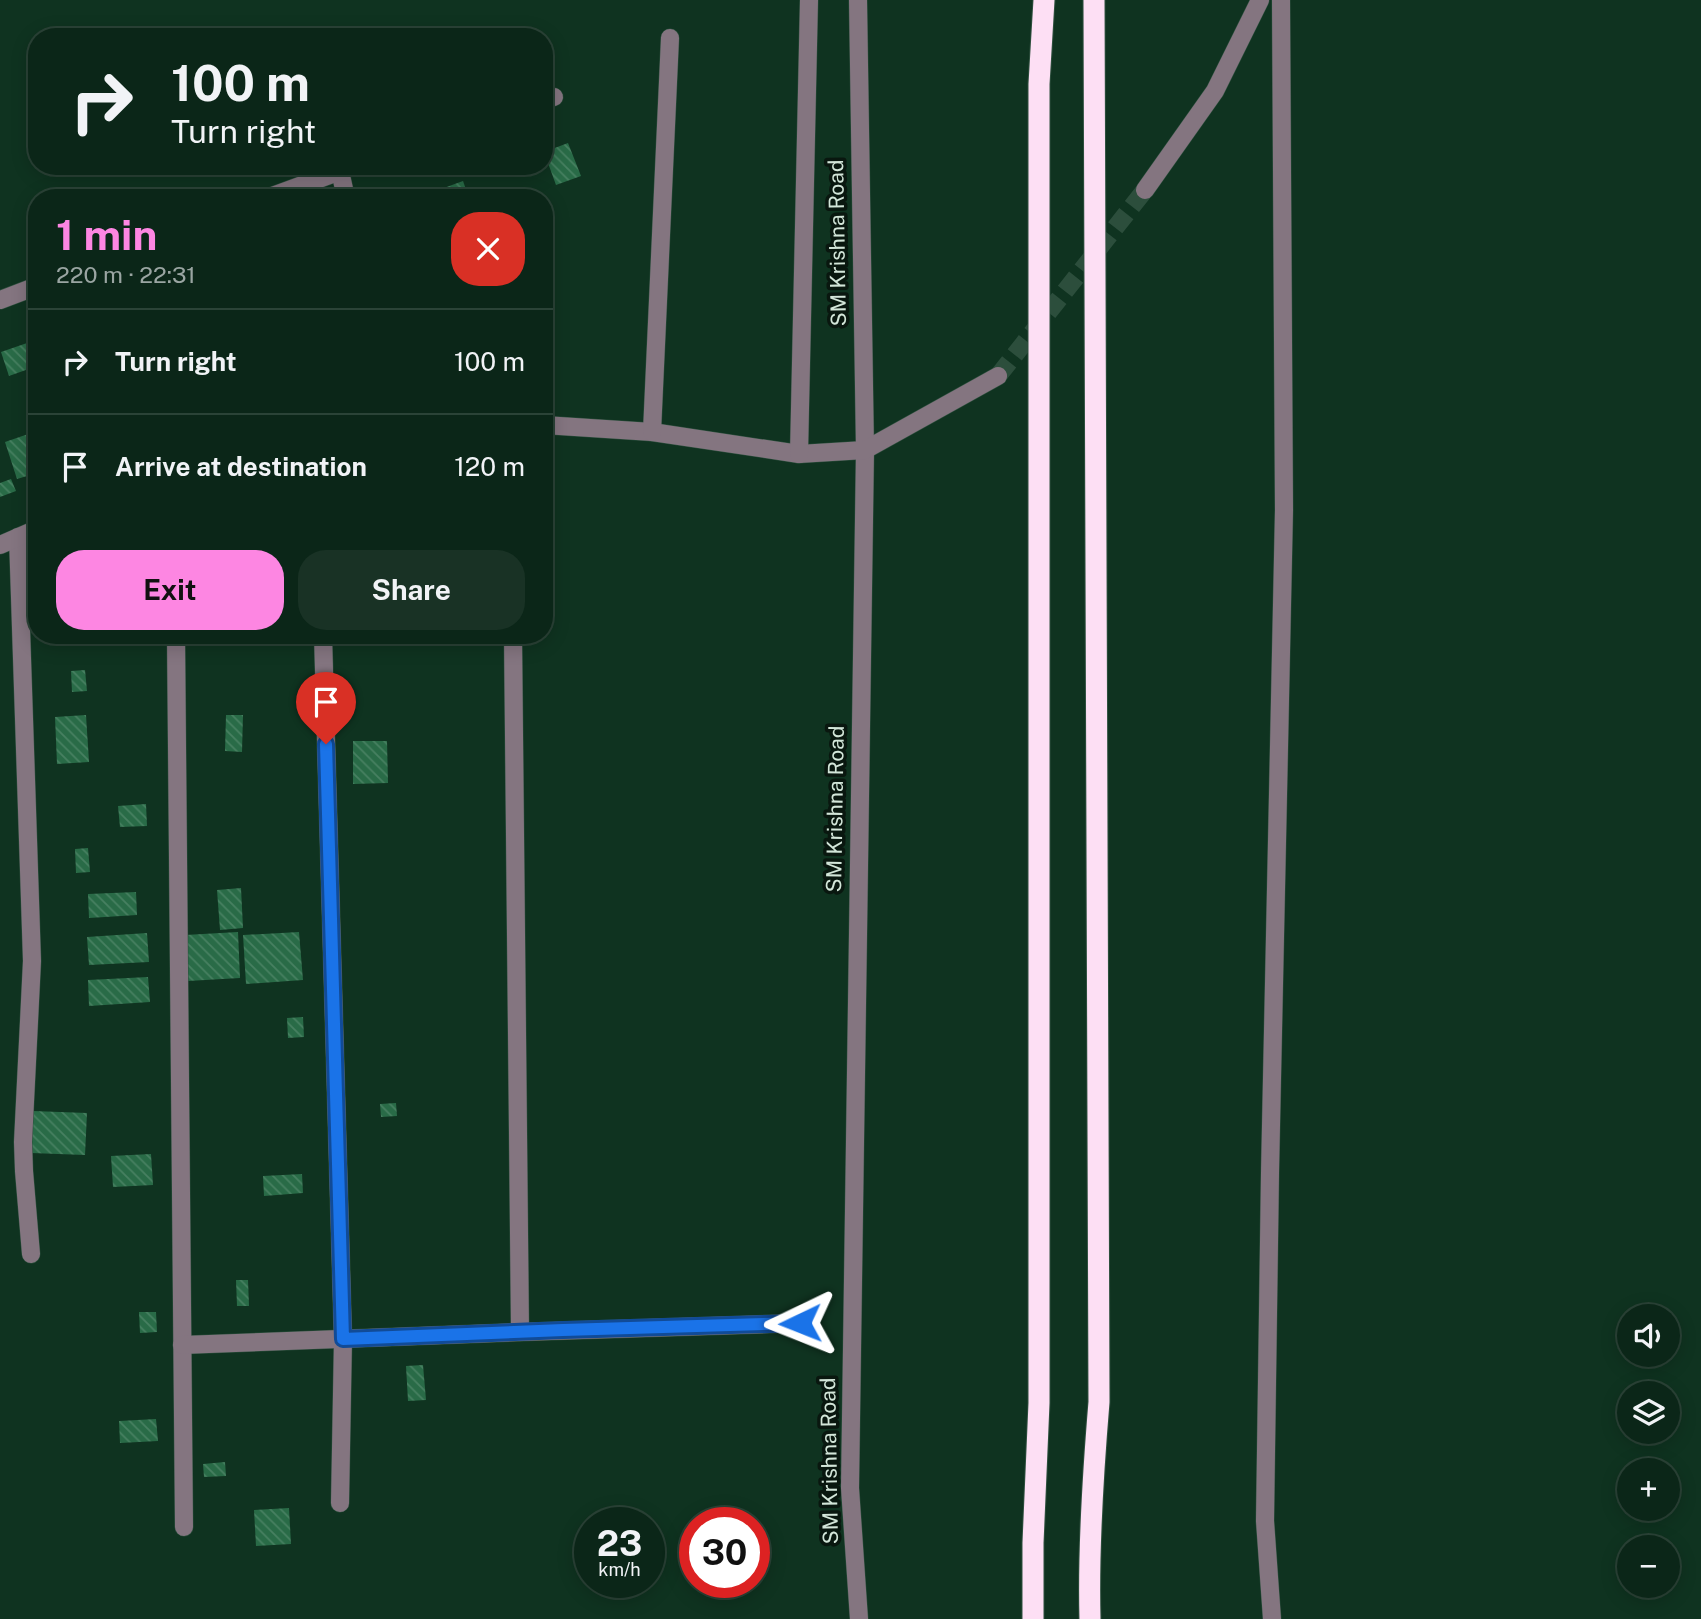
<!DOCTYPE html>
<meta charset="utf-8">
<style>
:root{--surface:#0b2618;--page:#193225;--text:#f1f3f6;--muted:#9aa5a2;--line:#2b4337;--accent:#fd86e2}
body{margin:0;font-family:"Public Sans",sans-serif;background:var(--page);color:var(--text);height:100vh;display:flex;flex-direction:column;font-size:26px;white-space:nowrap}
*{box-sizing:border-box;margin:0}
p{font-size:23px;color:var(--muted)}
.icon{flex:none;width:38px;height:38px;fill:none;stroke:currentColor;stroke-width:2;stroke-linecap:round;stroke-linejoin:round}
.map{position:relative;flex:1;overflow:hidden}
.details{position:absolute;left:28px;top:189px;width:525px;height:455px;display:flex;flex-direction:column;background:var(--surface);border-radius:28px;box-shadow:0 4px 18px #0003,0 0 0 2px var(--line)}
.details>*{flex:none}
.guide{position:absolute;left:28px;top:28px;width:525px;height:147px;border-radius:28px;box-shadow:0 4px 18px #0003,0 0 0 2px var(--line);background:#0b2618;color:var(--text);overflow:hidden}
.tools{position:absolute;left:1617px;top:1304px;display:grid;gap:14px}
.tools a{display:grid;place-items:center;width:63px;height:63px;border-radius:50%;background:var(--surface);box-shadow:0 4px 18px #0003,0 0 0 2px var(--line);font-size:35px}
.speed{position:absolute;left:574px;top:1507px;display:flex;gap:14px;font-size:35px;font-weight:700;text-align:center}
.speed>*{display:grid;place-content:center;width:91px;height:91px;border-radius:50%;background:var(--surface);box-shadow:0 4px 18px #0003,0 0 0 2px var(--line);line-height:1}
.speed small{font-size:18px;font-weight:400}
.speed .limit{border:10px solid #d22;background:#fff;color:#111}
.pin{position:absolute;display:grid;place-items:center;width:60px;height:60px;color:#fff;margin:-72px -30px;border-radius:50% 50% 50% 0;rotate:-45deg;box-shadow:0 0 7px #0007}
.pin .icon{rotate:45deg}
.me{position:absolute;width:77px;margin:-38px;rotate:268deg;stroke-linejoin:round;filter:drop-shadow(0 0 5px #0008)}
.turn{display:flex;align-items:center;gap:24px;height:147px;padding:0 28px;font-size:32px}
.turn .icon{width:91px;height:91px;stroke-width:2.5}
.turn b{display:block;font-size:49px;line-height:60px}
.round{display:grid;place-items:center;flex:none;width:74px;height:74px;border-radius:28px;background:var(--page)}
.summary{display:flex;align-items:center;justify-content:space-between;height:119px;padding:0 28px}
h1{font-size:42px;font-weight:700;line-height:52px;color:var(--accent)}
.cta{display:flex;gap:14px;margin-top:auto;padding:14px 28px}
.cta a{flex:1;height:80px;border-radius:28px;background:var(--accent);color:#111;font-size:28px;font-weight:700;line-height:80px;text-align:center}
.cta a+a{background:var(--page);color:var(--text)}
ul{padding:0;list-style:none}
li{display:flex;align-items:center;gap:21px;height:105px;padding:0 28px;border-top:2px solid var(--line)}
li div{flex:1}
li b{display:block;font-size:26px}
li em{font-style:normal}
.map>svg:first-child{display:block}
</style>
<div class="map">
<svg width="1701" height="1619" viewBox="0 0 1701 1619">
<defs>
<pattern id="building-back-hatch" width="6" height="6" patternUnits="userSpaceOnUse" patternTransform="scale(1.75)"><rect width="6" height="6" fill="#296b47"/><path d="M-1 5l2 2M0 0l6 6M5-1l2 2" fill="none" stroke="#478061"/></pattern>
</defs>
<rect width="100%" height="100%" fill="#0f3320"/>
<g fill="url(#building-back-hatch)">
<path d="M568,143L581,176L556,185L544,152Z"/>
<path d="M463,181L469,198H444L441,189Z"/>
<path d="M177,187L182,198H152Z"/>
<path d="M550,313L555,350L544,352V314Z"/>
<path d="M30,342L37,360V366L9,376L1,352Z"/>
<path d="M37,431V473L17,479L5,442Z"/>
<path d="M11,479L16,491L0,497V483Z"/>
<path d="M85,670L87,691L72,692L71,671Z"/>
<path d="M86,715L89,762L57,764L55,717Z"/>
<path d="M226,715H243L242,752L225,751Z"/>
<path d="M353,741H387L388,783L353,784Z"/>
<path d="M146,804L147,826L120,827L118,806Z"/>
<path d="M88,848L90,872L76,873L75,849Z"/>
<path d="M241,888L243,928L220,930L217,890Z"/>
<path d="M136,892L137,915L89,918L88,894Z"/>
<path d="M238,932L240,978L188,981L185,935Z"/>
<path d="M299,932L303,980L246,984L243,935Z"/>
<path d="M147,933L149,962L89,965L87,937Z"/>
<path d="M148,977L150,1002L89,1006L88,980Z"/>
<path d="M303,1017L304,1037L288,1038L287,1018Z"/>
<path d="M396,1103L397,1116L381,1117L380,1104Z"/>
<path d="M33,1111L87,1113L85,1155L31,1153Z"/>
<path d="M151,1154L153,1185L113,1187L111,1156Z"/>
<path d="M302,1174L303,1193L264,1196L263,1176Z"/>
<path d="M236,1280H248L249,1306H237Z"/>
<path d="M139,1312H156L157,1332L140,1333Z"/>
<path d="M423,1365L426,1400L408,1401L406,1366Z"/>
<path d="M156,1419L158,1441L120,1443L119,1421Z"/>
<path d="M225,1462L226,1476L204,1477L203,1464Z"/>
<path d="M289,1508L291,1544L256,1546L254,1510Z"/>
</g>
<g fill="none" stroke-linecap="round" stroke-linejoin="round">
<path stroke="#2c4e3c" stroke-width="18" stroke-dasharray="18 9" stroke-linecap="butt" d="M998,376L1145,190"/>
<defs>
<g id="minor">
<path d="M858,0L865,450L850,1488L859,1619"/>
<path d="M544,100L554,97"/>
<path d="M340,171L346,198"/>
<path d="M1145,190L1215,91L1260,0"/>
<path d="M267,198L354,166"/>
<path d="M0,300L37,286"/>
<path d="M544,425L652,432L799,454L865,450L998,376"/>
<path d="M652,432L670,38"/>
<path d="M799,454L809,0"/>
<path d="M18,537L32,961L23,1142L24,1171L31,1254"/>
<path d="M0,545L37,529"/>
<path d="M176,635L184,1527"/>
<path d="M323,635L343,1339L340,1503"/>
<path d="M513,635L520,1332"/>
<path d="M182,1345L520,1332L800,1323"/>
<path d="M1272,1619L1265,1521L1270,1173L1284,510L1281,0"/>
</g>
<g id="highway">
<path d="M1033,1619V1543L1039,1403V84L1044,0"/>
<path d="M1090,1619C1088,1547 1093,1474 1099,1402L1094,0"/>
</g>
</defs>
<use href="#minor" stroke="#2e503e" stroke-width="19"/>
<use href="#highway" stroke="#2e503e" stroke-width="23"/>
<use href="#minor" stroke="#847580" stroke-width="18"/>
<use href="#highway" stroke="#fddff4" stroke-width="21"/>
</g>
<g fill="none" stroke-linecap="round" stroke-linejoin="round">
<defs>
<path id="route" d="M326,744L343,1339L563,1330L800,1323"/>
</defs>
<use href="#route" stroke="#114b97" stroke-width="18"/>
<use href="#route" stroke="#1a73e8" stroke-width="12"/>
</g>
<g text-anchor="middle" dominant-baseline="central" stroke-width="7" stroke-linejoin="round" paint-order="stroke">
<g font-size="21" fill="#d3e6d9" stroke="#09170f">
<text transform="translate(837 243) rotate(-91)">SM Krishna Road</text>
<text transform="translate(835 809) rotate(-89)">SM Krishna Road</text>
<text transform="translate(829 1461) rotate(-91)">SM Krishna Road</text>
</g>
</g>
</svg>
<div class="tools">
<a><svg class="icon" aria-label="sound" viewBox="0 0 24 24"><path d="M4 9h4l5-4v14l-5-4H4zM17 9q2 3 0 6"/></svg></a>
<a><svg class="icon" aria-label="layers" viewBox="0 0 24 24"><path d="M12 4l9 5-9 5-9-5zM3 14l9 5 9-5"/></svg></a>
<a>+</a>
<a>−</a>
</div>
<div class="speed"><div>23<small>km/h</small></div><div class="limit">30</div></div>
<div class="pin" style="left:326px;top:744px;background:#d93025"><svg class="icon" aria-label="arrive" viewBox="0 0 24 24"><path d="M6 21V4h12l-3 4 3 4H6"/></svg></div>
<svg class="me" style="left:800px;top:1323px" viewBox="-20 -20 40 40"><path d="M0-17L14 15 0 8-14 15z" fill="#1a73e8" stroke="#fff" stroke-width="4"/></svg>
<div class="guide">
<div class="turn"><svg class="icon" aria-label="right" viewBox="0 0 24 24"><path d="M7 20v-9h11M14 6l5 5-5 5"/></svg><div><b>100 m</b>Turn right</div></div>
</div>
<section class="details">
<div class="summary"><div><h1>1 min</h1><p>220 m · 22:31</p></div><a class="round" style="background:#d93025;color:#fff"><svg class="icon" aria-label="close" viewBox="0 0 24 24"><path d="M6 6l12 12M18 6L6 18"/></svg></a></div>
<ul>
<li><svg class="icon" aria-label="right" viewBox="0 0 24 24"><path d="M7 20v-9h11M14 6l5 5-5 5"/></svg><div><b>Turn right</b></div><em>100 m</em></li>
<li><svg class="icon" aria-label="arrive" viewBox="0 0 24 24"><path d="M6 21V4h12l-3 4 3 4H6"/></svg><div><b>Arrive at destination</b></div><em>120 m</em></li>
</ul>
<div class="cta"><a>Exit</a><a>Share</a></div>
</section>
</div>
